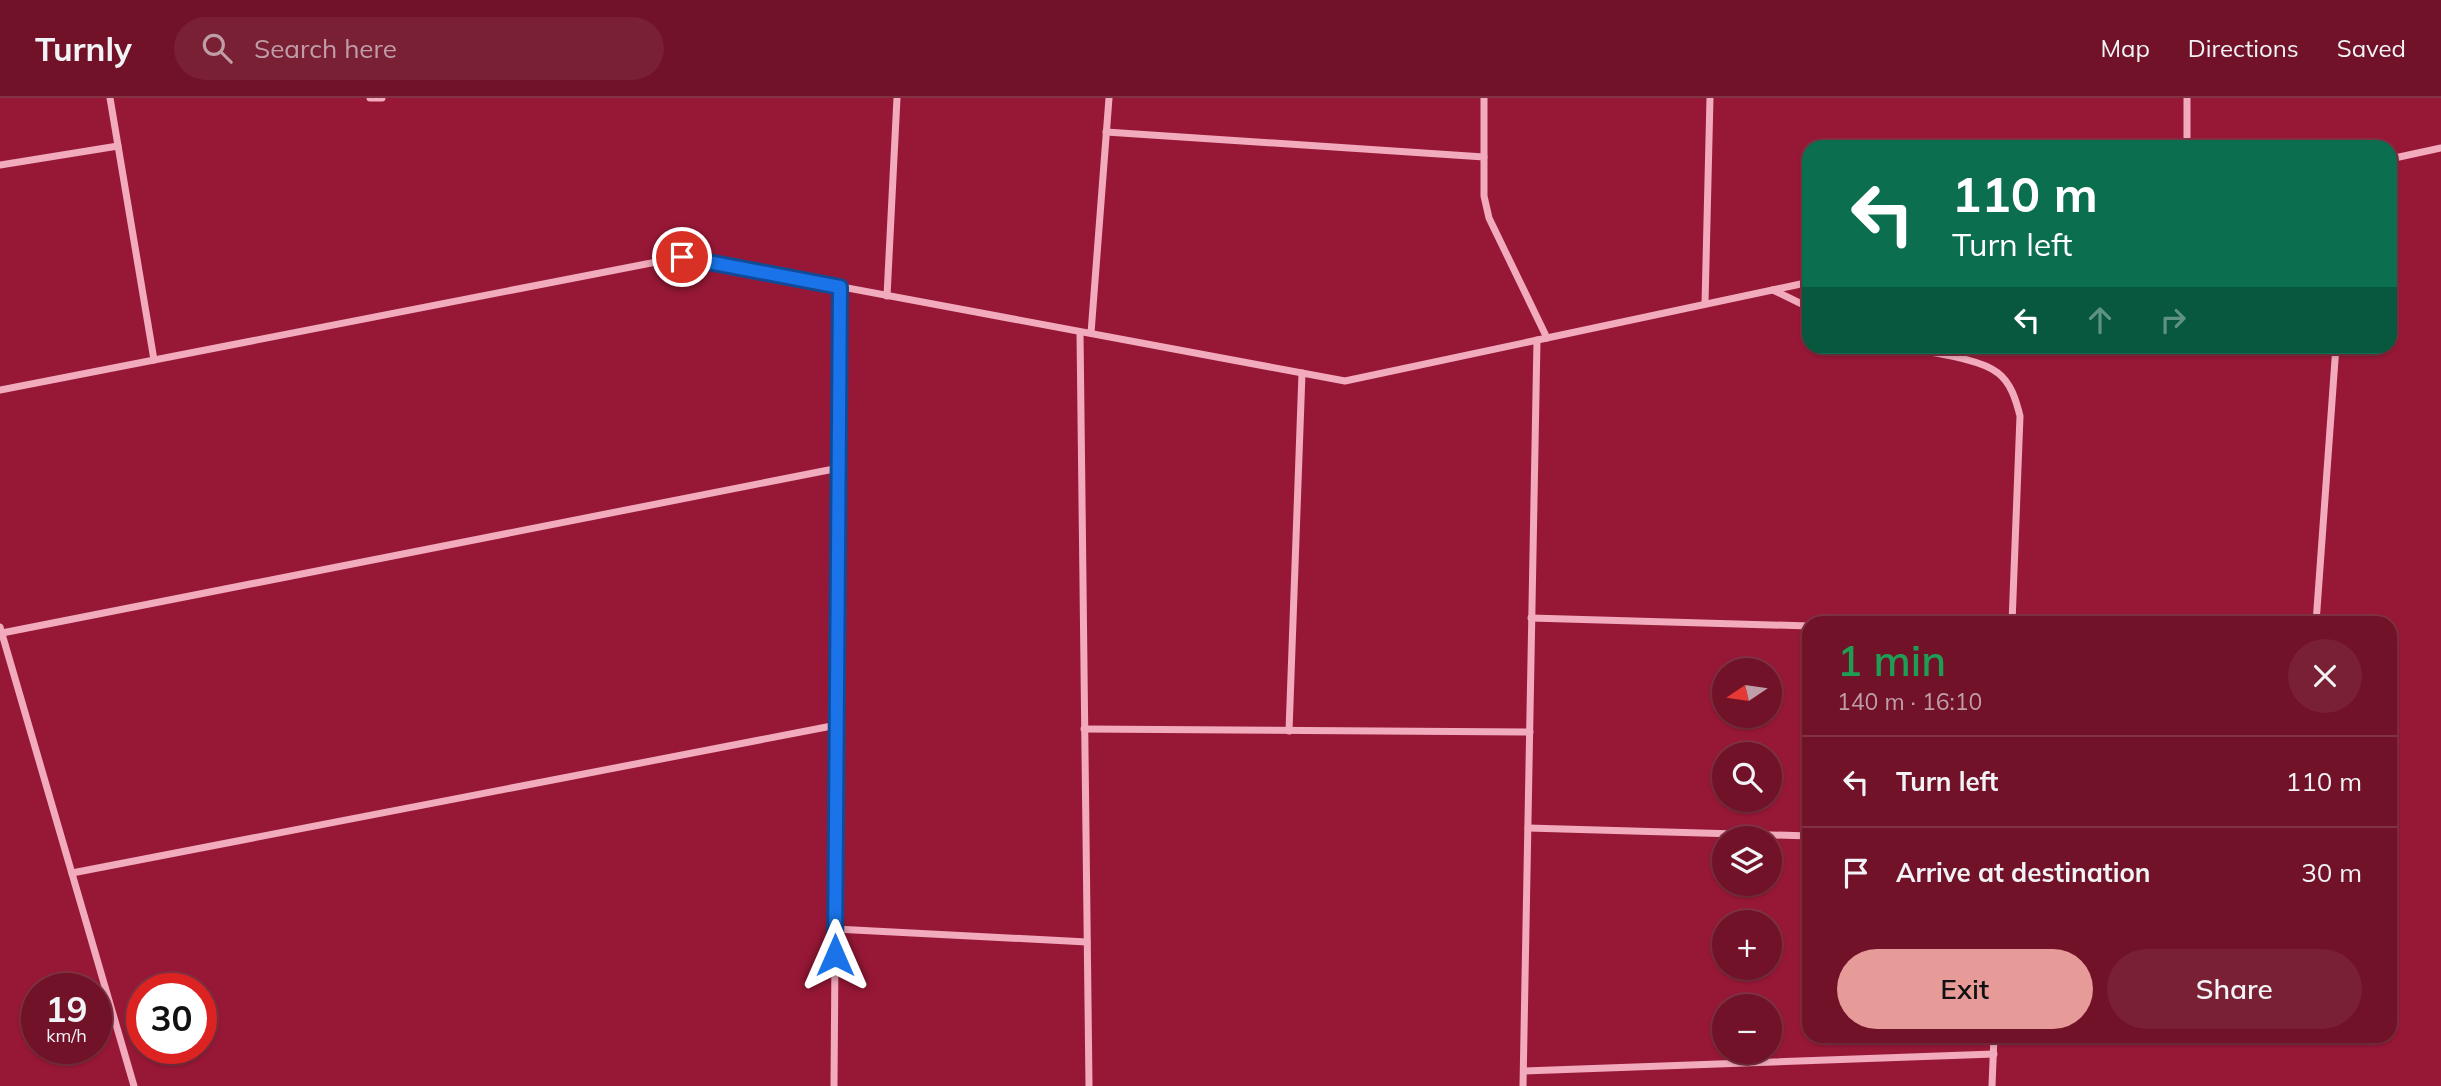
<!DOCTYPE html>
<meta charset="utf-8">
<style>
:root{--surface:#711228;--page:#792034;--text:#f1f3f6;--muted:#c09ea8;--line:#833245;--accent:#e69b98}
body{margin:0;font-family:Mulish,sans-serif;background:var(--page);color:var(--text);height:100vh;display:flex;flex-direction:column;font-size:26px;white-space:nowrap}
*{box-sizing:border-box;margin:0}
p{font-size:23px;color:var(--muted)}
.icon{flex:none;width:38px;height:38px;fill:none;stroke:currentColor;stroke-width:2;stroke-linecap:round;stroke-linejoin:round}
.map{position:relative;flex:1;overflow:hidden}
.sheet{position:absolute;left:1802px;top:518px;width:595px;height:427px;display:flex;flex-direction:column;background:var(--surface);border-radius:21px;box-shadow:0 2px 5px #0004,0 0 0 2px var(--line)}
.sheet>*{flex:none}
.guide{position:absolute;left:1802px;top:42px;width:595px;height:214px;border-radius:21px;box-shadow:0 2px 5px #0004,0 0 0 2px var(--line);background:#0b6e4f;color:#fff;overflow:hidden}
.needle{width:46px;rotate:257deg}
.buttons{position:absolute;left:1712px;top:560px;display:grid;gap:14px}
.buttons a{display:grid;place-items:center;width:70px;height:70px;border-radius:50%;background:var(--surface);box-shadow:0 2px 5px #0004,0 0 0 2px var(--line);font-size:35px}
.speed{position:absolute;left:21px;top:875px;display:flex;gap:14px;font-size:35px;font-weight:700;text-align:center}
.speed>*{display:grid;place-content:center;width:91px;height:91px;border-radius:50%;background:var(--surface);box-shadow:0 2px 5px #0004,0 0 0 2px var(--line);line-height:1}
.speed small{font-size:18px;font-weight:400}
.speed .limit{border:10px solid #d22;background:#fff;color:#111}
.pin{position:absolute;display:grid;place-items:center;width:60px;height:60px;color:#fff;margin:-30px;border:4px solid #fff;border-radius:50%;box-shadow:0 2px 7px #0007}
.me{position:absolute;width:77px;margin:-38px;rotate:0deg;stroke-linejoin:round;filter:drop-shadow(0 0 5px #0008)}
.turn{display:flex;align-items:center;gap:24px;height:147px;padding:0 35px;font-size:32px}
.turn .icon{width:91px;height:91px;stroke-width:2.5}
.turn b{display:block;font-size:49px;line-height:60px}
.lanes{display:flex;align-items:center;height:66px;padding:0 35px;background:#0003;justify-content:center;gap:35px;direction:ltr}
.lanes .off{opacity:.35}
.round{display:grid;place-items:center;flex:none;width:74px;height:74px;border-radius:37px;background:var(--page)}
.overview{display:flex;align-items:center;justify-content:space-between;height:119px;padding:0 35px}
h1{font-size:42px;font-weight:600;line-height:52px;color:#1e9e55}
.cta{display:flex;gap:14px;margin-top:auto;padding:14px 35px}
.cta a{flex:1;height:80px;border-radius:42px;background:var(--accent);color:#111;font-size:28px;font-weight:600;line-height:80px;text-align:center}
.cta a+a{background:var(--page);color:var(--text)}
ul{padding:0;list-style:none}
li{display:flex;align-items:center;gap:21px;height:91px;padding:0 35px;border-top:2px solid var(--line)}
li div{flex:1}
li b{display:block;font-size:26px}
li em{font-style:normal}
header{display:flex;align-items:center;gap:42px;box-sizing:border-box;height:98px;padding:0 35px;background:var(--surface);border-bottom:2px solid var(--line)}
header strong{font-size:33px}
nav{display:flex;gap:38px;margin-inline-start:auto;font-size:24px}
.search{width:490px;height:63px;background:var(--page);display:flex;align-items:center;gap:18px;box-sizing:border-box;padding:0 24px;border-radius:38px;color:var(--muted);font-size:26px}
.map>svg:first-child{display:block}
</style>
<header>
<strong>Turnly</strong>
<div class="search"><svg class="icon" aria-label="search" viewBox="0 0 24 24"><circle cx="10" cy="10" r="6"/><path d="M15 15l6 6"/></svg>Search here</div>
<nav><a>Map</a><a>Directions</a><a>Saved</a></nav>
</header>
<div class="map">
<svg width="2441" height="988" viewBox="0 0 2441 988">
<rect width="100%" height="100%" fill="#971836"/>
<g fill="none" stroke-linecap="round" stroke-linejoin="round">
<g stroke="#f1abbd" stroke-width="7">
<path d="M110,0L154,262"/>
<path d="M370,0H382"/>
<path d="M1484,0V98L1489,120L1547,240"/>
<path d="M2187,0V49"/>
<path d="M1106,34L1484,59"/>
<path d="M2390,61L2441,50"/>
<path d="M0,67L118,48"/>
<path d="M1773,192L1810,210"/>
<path d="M887,198L897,0"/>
<path d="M1705,206L1710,0"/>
<path d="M1080,234L1089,988"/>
<path d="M1091,235L1109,0"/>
<path d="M1897,248C1922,254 1979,259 1998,275C2011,285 2016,302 2020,318L2012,525"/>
<path d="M0,292L682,159L1345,283L1810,184"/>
<path d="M1531,520L1810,528"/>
<path d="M2316,525L2336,248"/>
<path d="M0,529L134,988"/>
<path d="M2,535L839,370"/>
<path d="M1084,631L1530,634"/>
<path d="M1289,633L1302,275"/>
<path d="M1528,730L1810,738"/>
<path d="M72,775L837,627"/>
<path d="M835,831L1087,844"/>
<path d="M1524,973L1994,956"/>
<path d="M834,988L840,189"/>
<path d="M1523,988L1537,242"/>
<path d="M1992,988L1994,938"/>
</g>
</g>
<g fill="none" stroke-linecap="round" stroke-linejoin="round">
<defs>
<path id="route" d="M682,159L840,189L835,857"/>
</defs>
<use href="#route" stroke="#114b97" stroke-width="18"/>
<use href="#route" stroke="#1a73e8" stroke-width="12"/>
</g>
</svg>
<div class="buttons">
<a><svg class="needle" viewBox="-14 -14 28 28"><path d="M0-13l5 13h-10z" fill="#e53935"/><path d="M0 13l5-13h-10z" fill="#c09ea8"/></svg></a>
<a><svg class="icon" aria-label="search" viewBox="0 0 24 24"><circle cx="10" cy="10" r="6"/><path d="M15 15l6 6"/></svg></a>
<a><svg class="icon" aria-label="layers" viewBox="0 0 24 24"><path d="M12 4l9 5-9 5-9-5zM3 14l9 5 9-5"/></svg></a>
<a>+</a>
<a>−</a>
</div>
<div class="speed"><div>19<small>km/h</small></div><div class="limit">30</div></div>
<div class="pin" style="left:682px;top:159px;background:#d93025"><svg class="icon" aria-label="arrive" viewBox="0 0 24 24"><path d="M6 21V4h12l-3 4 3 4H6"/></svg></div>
<svg class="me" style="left:835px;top:857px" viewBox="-20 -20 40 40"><path d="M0-17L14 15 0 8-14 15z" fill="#1a73e8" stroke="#fff" stroke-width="4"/></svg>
<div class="guide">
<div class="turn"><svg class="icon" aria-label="left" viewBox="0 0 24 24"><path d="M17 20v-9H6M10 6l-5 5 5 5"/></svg><div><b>110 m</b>Turn left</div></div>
<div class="lanes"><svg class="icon" aria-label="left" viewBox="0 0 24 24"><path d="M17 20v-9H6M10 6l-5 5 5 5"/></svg><svg class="icon off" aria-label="ahead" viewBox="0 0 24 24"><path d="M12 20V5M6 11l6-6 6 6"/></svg><svg class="icon off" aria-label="right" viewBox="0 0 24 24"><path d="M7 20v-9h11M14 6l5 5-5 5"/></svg></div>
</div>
<section class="sheet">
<div class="overview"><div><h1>1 min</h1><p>140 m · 16:10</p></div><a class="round"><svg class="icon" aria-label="close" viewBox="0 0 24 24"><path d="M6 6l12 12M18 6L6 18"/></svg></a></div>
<ul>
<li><svg class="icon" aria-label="left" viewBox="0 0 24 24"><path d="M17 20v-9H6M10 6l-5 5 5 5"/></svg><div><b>Turn left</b></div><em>110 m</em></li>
<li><svg class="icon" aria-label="arrive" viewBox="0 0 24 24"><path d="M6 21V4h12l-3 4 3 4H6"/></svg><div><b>Arrive at destination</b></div><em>30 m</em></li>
</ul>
<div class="cta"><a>Exit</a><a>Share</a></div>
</section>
</div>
